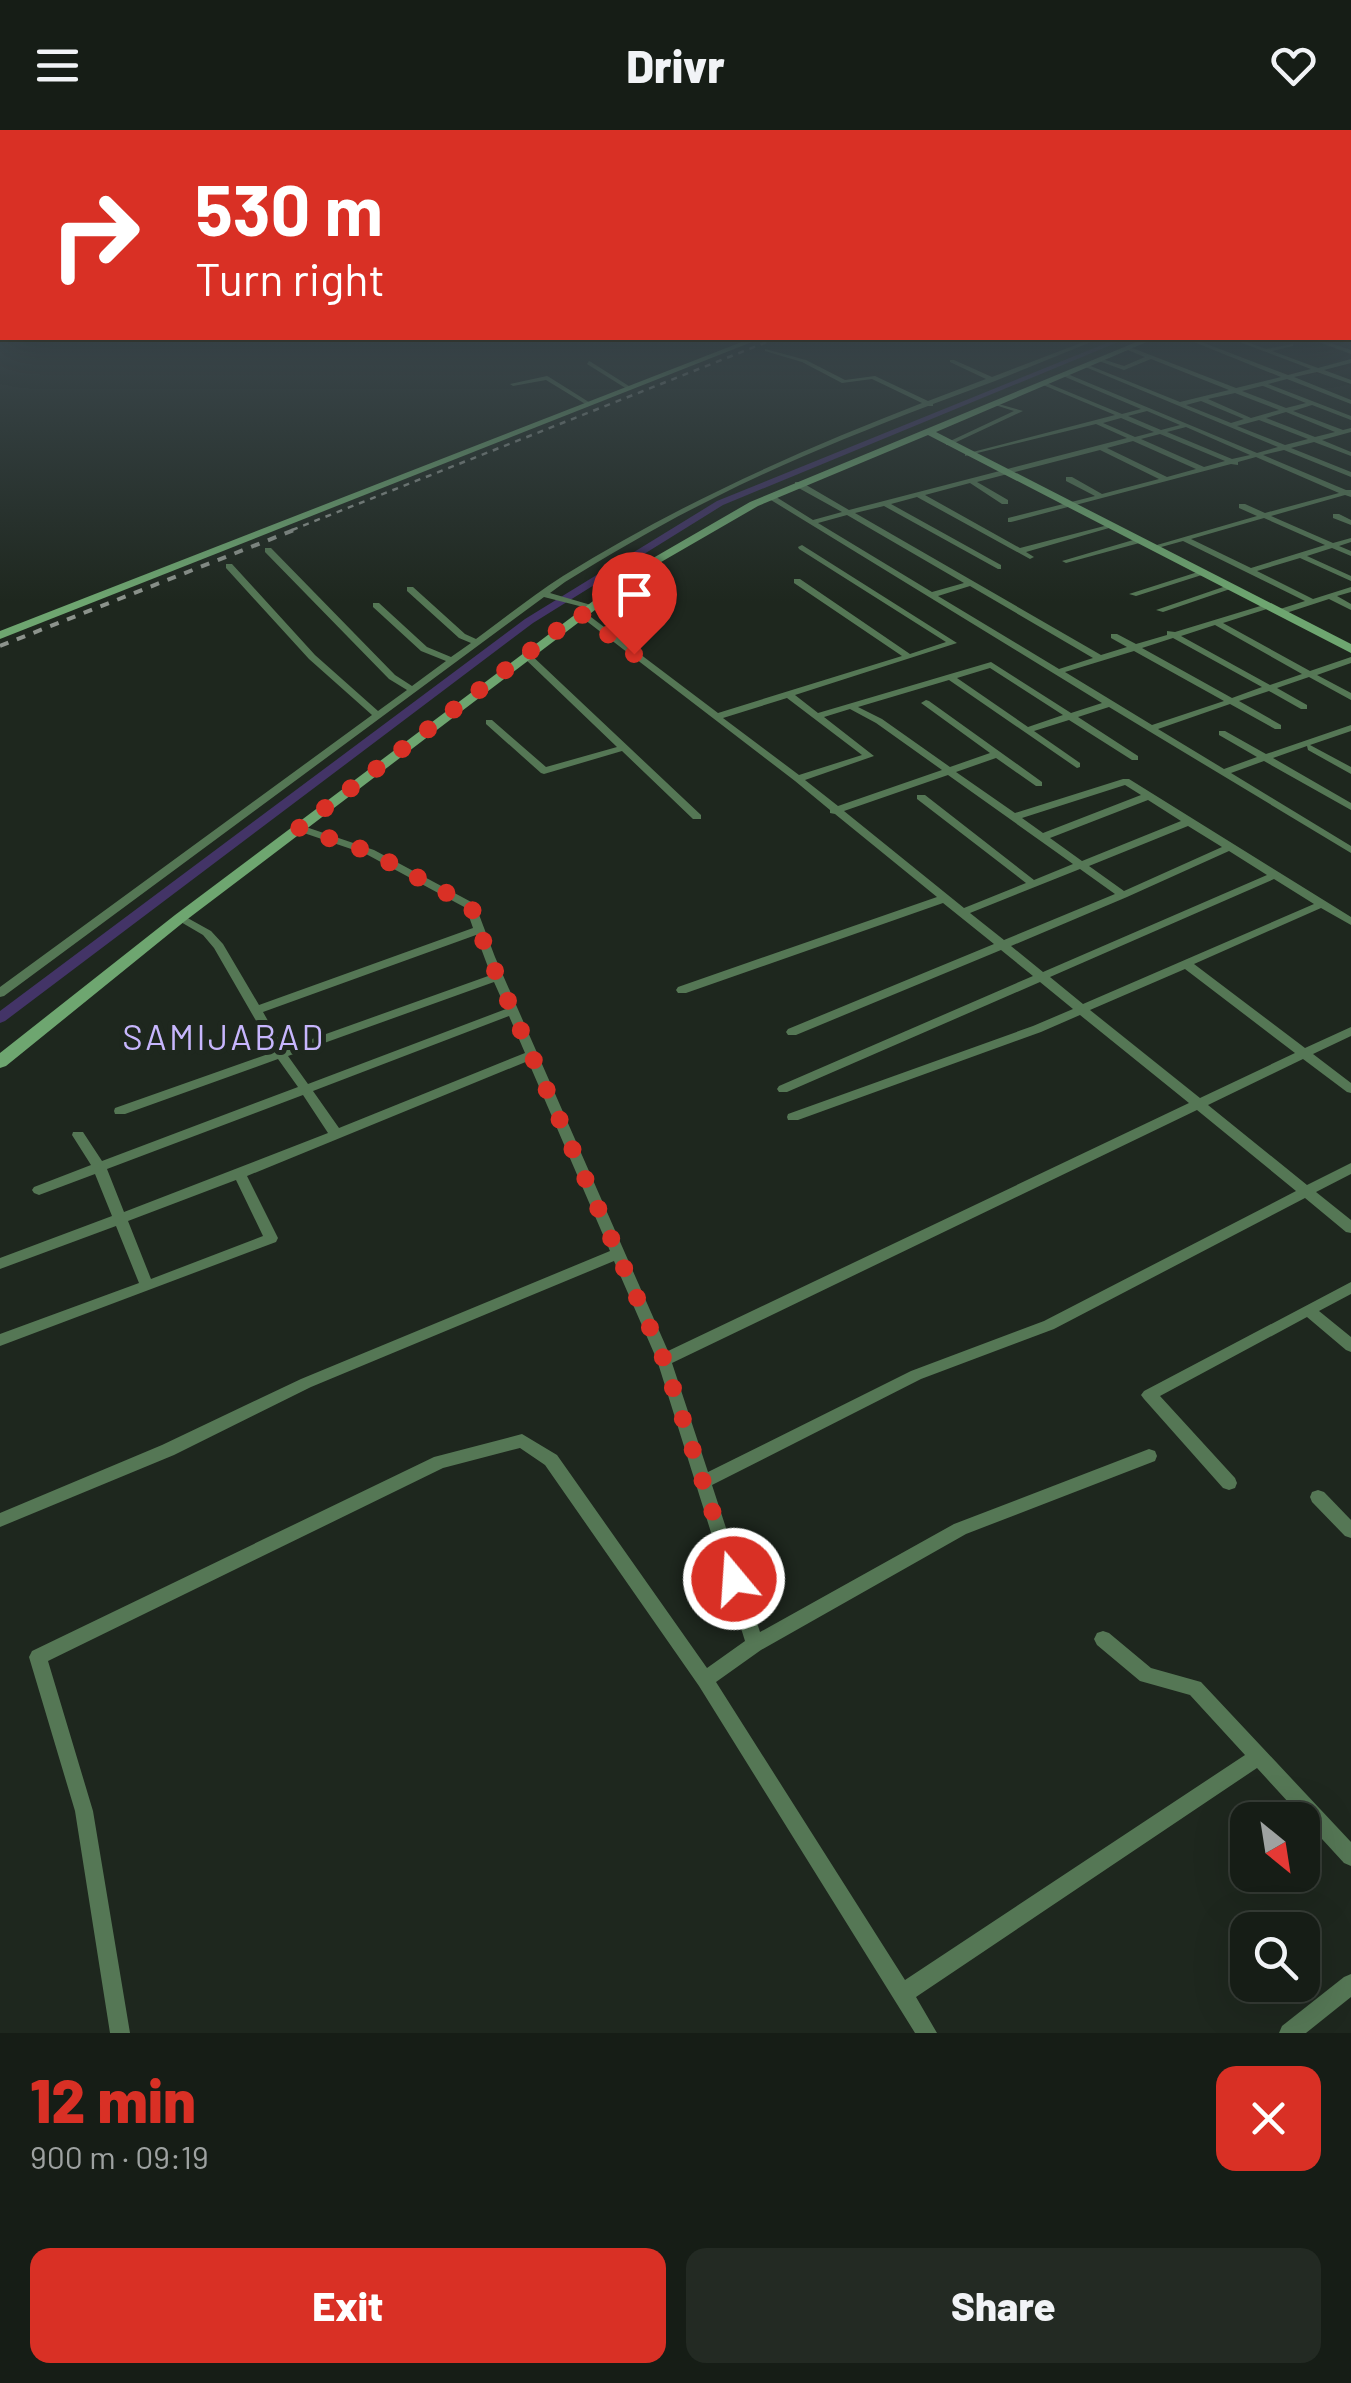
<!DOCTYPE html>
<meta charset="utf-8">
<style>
:root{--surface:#161d16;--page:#232a23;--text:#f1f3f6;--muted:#9ea2a1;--line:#353b35;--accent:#d93025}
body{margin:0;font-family:Barlow,sans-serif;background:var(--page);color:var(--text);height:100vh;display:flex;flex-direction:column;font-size:38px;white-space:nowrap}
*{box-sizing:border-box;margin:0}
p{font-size:32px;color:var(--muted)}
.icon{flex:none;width:55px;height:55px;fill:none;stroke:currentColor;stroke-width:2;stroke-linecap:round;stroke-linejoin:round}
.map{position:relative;height:1903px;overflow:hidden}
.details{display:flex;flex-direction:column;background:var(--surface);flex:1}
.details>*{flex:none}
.hud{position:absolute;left:0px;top:0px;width:1352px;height:210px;box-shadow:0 10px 40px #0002,0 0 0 2px var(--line);background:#d93025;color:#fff;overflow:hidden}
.needle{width:65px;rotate:150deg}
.buttons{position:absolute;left:1230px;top:1672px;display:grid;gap:20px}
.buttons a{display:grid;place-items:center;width:90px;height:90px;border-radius:20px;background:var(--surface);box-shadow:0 10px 40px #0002,0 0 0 2px var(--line);font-size:50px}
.pin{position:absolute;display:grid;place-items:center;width:85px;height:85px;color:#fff;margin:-102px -42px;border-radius:50% 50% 50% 0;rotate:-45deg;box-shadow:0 0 10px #0007}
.pin .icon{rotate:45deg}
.me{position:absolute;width:110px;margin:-55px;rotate:342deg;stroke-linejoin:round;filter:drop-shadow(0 0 8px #0008)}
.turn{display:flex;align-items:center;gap:35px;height:210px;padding:0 30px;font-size:45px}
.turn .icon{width:130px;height:130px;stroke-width:2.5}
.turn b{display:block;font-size:70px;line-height:85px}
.round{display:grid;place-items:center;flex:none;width:105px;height:105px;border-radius:20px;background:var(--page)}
.headline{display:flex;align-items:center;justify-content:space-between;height:170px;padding:0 30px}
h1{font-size:60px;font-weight:800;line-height:75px;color:var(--accent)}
.button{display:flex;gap:20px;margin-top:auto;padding:20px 30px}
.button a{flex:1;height:115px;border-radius:20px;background:var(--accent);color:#fff;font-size:40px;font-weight:800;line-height:115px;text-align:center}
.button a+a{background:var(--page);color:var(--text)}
header{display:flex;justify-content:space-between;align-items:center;height:130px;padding:0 30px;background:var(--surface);font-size:45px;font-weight:800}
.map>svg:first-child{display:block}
</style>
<header><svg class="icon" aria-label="menu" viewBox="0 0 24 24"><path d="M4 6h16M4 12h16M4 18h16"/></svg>Drivr<svg class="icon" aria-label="heart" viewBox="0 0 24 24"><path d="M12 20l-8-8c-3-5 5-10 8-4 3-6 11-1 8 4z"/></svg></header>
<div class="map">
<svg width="1351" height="1903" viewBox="0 0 1351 1903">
<rect width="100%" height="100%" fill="#1e271e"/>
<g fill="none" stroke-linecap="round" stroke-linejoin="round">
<path fill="#433467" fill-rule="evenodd" d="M1119,208H1128L723,375L533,493L5,891L0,893V881L525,489L717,371Z"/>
<g fill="#575" fill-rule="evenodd">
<path d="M1094,208H1101L995,251L933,274V276H928C855,304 783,333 714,368C663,393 614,422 565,452L550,463L591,475V479L544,467L4,866L0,867V857L372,585L309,529L226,438V434H232L315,525L378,581L407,560L389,549L265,422V418H271L395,545L412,556L446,531L421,521L373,477V473H379L427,517L451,527L471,513L459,508L407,461V457H413L465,504L476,509C505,488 533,465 563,446C677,375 798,321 922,273L872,249L842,253L802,232L765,221V219L806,230L845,250L875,246L928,271L986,249L950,232V230H954L992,247Z"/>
<path d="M1184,208H1191L1288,245L1311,239L1229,208H1236L1266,219L1293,214V216L1272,221L1318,238L1351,229V233L1324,240L1351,250V254L1317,242L1294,247L1351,270V274L1287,249L1268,254L1351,286V290L1312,275L1293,281L1343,300L1351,298V302L1322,310L1351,322V326L1314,312L1291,318L1351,342V347L1284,320L1263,325L1346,360H1351V367L1345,365L1271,386L1333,413L1351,408V412L1339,416L1351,421V426L1332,418L1307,426L1351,446V451L1300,428L1257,441L1313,469L1351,457V462L1337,466L1351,474V480L1329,469L1283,484H1277V480L1305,471L1183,411L1154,419L1150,417L1257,386L1239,378V374H1245L1265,383L1339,363L1256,327L1238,332V335L1231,334L1011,392H1008V388L1095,366L1066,351V347H1072L1102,364L1159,349L1100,320L977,352L1008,370V374H1002L970,353L925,365L1020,418L1112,394L1116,396L1026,422L1034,427L1030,429L917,367L891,374L1001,435V439H998L884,376L855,383L1101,525L1127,517L1111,508V504H1117L1136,514L1167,505V501L1175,502L1267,474H1270V478L1223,493L1310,541L1351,527V533L1317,545L1351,563V570L1309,547L1277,558L1307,575V579H1301L1269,561L1239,571L1281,595V599H1275L1230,574L1158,599L1224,639L1257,627L1219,605V601H1225L1266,624L1351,595V601L1310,615L1351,637V644L1308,620L1307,616L1273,628L1351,673V680L1264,631L1231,643L1351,716V723L1109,577L1078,587L1138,626V630H1132L1069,590L1034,601L1080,633V637L1077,638L949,550L858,577L882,589L950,637L990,623L921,573L926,570L929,571L1042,652V656H1036L996,628L956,642L1015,683L1123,649H1129L1351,787V795L1321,778L1194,834L1305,918L1351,897V906L1313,924L1351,953V963L1347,962L1303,929L1208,975L1307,1055L1351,1033V1044L1316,1062L1351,1090V1103L1346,1102L1305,1068L1054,1199L921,1249L712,1355L760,1502L954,1394L1149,1319L1155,1321L1157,1326L1155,1331L966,1404L761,1520L716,1552L905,1850L1245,1625L1190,1565L1140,1551L1097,1515L1094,1509L1097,1503L1103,1501L1109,1503L1151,1538L1201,1552L1351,1712V1736L1344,1733L1257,1638L916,1867L937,1903H915L699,1556L545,1335L520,1318L443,1338L48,1531L93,1681L130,1903H110L75,1681L29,1527L32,1521L434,1327L522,1304L557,1325L707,1538L745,1511L657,1230L614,1131L311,1257L174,1325L0,1397V1383L162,1315L301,1249L610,1121L528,931L247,1046L278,1108L276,1112L0,1216V1204L139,1153L116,1096L0,1139V1128L112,1086L95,1044L39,1065L34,1063L32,1060L34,1057L91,1035L72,1005L73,1002H83L102,1031L298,957L278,929L125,984H115L114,981L115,978L274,922L214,818L203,805L174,788L180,785L184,786L211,801L223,814L259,875L473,798L466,778L366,724L295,700V696H303L374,720L475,774L495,827L668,1221L1189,973L1080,885L1041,902L798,990H788L787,987L788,984L1033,896L1073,879L1040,852L787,962H779L777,959L779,956L1033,846L1001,820L796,905H788L786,902L788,899L994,814L943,773L686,863H678L676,860L678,857L937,767L835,684L830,683V680L795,651L576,483L583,481L718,583L902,526L794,453V449H800L910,524L946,512L799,419L798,417L802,415L957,513L795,565L818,583L991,532L1071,583L1102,573L766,367L773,365L813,390L842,382L795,356V352H801L849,380L1127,308L1096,294L965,326V324L1115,285L1043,255V253H1047L1122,284L1141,279L1063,246L1065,243L1257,323L1278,317L1083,236L1088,235L1180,272L1229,260L1151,229L1124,240L1096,230L1099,228L1124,236L1145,227L1125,219L1127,216L1236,258L1281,247ZM1262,256H1263L1306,273L1286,278L1242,261ZM1235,263L1279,280L1251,288L1208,269ZM1201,271L1244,289L1231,293L1186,275ZM1147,281L1180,295L1161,300L1128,286ZM1286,282L1335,302L1315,307L1266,288ZM1121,288L1154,302L1135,307L1103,293ZM1259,290L1308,309L1285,315L1237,296ZM1186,297L1250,325L1232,329L1167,302ZM1160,304L1225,331L1204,337L1141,309ZM1133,311L1196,339L1167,347L1107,318ZM847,385L964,453L932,462L818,393ZM1264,388L1325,415L1251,438L1191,409ZM970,456L1093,528L1059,539L938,466ZM1215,495L1302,544L1270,555L1181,506ZM1173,508L1262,557L1232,568L1142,518ZM1134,521L1224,571L1152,595L1065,542ZM990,538L1063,585L1028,597L957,548ZM787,568L862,625L799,645L723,588ZM850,579L876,593L942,640L838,676L805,650L874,626L824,587ZM948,645L1073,734L1034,750L925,665H917V669L1026,753L964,778L844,681ZM1125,655L1141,665L1043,703L1022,688ZM1148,670L1181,691L1082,731L1050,708ZM1188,696L1222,717L1124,761L1089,736ZM1229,721L1267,745L1043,842L1011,816L1127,767ZM1080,739L1115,764L1004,810L970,783ZM1274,749L1314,774L1083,874L1050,847ZM476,805L491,845L284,919L263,882ZM1185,839L1295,923L1200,968L1090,880ZM494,852L506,879L308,954L288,926ZM509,886L525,923L339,998L313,961ZM303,965L328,1003L124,1082L107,1039ZM1197,980L1296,1061L1044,1191L911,1241L708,1342L672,1233ZM236,1050L263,1106L151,1149L128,1091Z"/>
<path d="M1308,208H1315L1351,220V224Z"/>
<path d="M589,231L591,232L632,258L627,259L587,234Z"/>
<path d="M547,246L549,247L592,274L587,275L546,250L513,256L510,254Z"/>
<path d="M995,273L1023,281L950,315H946V313L1014,281L995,275Z"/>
<path d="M1333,384H1339L1351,390V395L1333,388Z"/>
<path d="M1140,408L1144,410L1143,412L1066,433L1062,431Z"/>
<path d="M1201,441L1208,443L1136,466L1129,464Z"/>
<path d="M1229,455L1236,457L1163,482L1156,480Z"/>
<path d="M522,522H528L701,685V689H693L622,621L544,644L541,643L486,594V590H492L546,637L617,617L522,526Z"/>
<path d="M1351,1152V1164L1319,1181L1351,1207V1222L1346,1220L1307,1187L1160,1266L1235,1348L1237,1353L1235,1358L1229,1360L1223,1358L1144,1269L1141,1265L1144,1261Z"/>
<path d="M1318,1360L1324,1362L1351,1390V1408L1345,1406L1312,1372L1310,1367L1312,1362Z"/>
<path d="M1351,1844V1867L1306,1903H1279L1282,1896L1344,1847Z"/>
</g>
<g fill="#6ea670" fill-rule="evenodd">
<path d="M752,208H762L0,509V501Z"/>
<path d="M1146,208H1156L936,302L1351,514V523L928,305L758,376L649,439L185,791L6,936L0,938V923L175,785L641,435L750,372Z"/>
</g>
<path stroke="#8c938c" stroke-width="2.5" stroke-dasharray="6 6" stroke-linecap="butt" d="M292,400L777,208"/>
<path stroke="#8c938c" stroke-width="4" stroke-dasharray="9 9" stroke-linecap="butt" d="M0,516L299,398"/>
</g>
<linearGradient id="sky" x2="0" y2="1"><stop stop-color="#101510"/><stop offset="0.44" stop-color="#3b474c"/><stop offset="1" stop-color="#3b474c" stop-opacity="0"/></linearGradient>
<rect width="1351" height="472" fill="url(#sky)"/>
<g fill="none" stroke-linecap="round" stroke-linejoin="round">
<path stroke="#d93025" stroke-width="18" stroke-dasharray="0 32.4" d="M634,524L580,483L299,698L370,722L471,776L489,827L664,1230L734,1449"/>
</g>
<g text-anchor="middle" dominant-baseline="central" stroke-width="10" stroke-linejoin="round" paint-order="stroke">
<g font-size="35" letter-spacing="2.5" fill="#c7b6fd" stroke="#1e271e">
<text x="224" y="906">SAMIJABAD</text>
</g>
</g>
</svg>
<div class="buttons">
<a><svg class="needle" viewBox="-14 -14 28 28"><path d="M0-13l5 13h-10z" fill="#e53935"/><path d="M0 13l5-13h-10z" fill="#9ea2a1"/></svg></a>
<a><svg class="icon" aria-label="search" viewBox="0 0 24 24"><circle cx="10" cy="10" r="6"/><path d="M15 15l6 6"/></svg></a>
</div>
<div class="pin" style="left:634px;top:524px;background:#d93025"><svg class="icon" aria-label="arrive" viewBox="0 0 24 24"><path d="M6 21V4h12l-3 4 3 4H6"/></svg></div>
<svg class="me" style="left:734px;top:1449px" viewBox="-20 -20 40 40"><circle r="17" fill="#d93025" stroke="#fff" stroke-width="3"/><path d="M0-11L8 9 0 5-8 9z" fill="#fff"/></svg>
<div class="hud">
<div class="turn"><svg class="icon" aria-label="right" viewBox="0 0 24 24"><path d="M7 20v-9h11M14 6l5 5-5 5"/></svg><div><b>530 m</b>Turn right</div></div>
</div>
</div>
<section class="details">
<div class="headline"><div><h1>12 min</h1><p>900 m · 09:19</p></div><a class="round" style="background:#d93025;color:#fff"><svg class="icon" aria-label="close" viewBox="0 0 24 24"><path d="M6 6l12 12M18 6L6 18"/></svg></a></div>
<div class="button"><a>Exit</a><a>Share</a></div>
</section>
